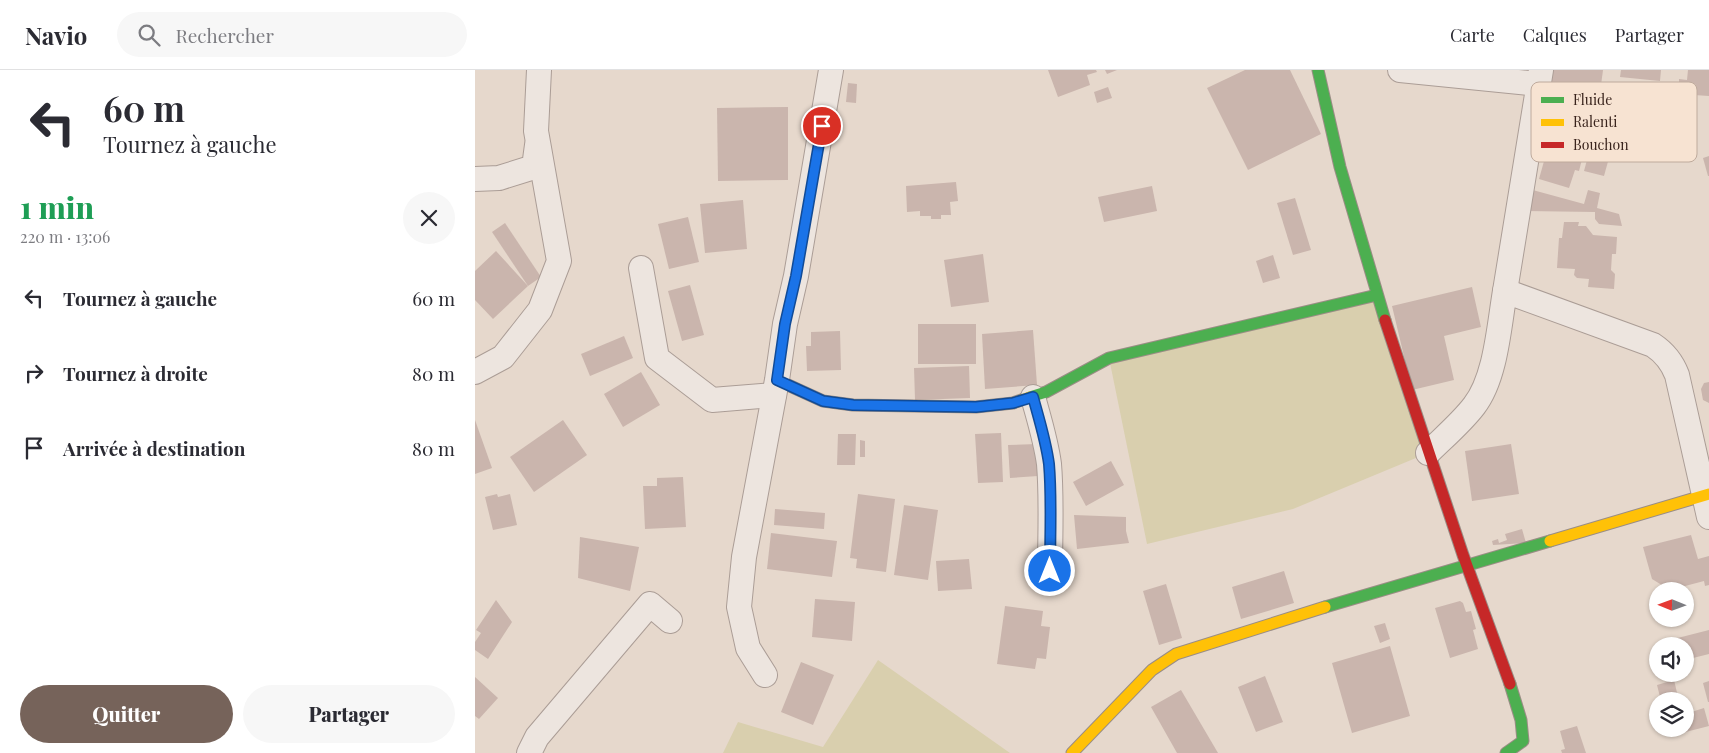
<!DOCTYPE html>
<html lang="fr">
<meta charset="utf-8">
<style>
:root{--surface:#fff;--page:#f7f7f7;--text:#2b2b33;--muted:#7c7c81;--line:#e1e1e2;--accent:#76635a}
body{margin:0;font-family:"Playfair Display",serif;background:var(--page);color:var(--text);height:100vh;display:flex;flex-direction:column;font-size:19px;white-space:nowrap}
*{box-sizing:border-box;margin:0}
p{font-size:16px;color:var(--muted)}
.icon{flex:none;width:28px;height:28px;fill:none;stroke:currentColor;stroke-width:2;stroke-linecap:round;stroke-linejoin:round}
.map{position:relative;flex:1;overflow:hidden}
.details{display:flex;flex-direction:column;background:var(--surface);width:475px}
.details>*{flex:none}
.top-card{background:#fff;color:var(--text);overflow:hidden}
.needle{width:32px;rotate:271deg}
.tools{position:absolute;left:1174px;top:512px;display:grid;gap:10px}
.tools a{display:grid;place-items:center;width:45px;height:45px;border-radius:50%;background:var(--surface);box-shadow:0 1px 4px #0004;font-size:25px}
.pin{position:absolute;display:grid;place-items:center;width:42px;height:42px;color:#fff;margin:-21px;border:2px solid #fff;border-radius:50%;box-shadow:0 1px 5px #0007}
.me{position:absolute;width:55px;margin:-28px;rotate:0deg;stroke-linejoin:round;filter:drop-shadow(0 0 4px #0008)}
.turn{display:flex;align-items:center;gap:18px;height:105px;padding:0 20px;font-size:22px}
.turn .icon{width:65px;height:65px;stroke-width:2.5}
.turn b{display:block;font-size:35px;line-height:42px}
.round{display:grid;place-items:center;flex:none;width:52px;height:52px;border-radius:26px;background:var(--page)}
.summary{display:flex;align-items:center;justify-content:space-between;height:85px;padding:0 20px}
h1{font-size:30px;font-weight:800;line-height:38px;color:#1e9e55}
.action{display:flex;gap:10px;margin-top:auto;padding:10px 20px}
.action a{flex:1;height:58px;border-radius:30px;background:var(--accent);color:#fff;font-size:20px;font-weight:800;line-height:58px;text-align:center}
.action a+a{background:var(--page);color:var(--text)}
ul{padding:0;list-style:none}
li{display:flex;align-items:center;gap:15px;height:75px;padding:0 20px}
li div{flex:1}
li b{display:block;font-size:19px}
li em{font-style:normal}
header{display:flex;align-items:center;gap:30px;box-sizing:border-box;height:70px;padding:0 25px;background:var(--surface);border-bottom:1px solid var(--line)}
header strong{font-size:24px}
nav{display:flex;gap:28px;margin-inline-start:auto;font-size:18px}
.search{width:350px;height:45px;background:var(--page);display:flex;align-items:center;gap:12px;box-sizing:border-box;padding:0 18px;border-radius:28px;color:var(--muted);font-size:19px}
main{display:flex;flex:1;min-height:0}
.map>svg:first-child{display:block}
</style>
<header>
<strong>Navio</strong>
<div class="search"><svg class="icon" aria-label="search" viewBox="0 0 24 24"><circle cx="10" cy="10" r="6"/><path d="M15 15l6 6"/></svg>Rechercher</div>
<nav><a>Carte</a><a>Calques</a><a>Partager</a></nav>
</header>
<main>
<section class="details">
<div class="top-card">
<div class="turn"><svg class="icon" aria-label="left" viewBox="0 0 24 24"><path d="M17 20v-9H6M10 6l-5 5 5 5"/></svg><div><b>60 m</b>Tournez à gauche</div></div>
</div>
<div class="summary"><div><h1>1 min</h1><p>220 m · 13:06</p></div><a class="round"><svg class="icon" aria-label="close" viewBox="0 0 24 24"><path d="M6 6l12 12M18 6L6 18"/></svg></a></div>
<ul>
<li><svg class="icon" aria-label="left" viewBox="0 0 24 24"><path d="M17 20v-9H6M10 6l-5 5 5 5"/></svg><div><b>Tournez à gauche</b></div><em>60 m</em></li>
<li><svg class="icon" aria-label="right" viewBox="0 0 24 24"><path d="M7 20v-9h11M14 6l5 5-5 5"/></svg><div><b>Tournez à droite</b></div><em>80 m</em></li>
<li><svg class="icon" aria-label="arrive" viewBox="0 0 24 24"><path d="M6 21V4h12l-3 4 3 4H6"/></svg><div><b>Arrivée à destination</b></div><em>80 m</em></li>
</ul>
<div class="action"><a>Quitter</a><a>Partager</a></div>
</section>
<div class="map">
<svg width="1234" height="683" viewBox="0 0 1234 683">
<rect width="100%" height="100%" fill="#e6d8cc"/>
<g fill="#d9cfae">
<path d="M902,225L953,383L818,439L672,474L634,288Z"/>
<path d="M403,590L535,683H248L263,652L348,677Z"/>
</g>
<g fill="#cab5ad">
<path d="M573,0H621L622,2L612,5L615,15L583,27Z"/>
<path d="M630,0H642L632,4Z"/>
<path d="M770,0H815L846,64L773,100L732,18Z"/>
<path d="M1077,0H1128L1125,23L1075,17Z"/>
<path d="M1146,0H1186L1185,11L1145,7Z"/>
<path d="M1213,0H1234V26L1204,24V9L1212,10Z"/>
<path d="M373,13L382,14L381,33L371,32Z"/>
<path d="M633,17L637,28L622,33L619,22Z"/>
<path d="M313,37V110L243,111L242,38Z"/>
<path d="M1125,42L1145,48L1129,106L1109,101Z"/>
<path d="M1082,45L1116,54L1104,101L1100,100L1094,118L1064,109Z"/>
<path d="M1234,86V106H1233L1228,88Z"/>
<path d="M481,112L483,131L475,132L476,145H466V149H456V146H445V141L432,142L431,116Z"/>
<path d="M677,116L682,141L629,152L623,127Z"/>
<path d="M1054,119L1109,134L1113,120L1125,123L1122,138L1144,144L1147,156L1124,154L1120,149V142L1050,141Z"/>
<path d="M820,128L836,180L818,185L802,133Z"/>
<path d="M268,130L272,179L230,183L225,134Z"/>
<path d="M213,147L224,192L194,199L183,154Z"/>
<path d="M1089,152H1104L1103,156H1111L1118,165L1142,167L1141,184H1137L1136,200L1140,204L1139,219L1113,217L1114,209L1102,208L1099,205L1100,199L1082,198L1084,168H1087Z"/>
<path d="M30,153L66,207L53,216L17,162Z"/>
<path d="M21,181L53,216L18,249L0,230V201Z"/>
<path d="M508,184L514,232L476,237L469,190Z"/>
<path d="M798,185L805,208L788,213L781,191Z"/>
<path d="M215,215L229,265L207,271L193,221Z"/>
<path d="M997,217L1006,257L969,266L979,310L937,320L917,236Z"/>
<rect x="443" y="254" width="58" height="40"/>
<path d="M558,260L562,315L510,319L507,264Z"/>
<path d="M365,261L366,300L332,301L331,276H336V262Z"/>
<path d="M149,266L158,288L115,306L106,284Z"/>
<path d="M494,296L495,328L440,330L439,298Z"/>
<path d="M166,302L185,335L148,357L129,324Z"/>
<path d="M1234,312V333L1228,330L1226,319L1229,313Z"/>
<path d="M0,350L17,398L0,404Z"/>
<path d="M88,350L112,385L59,422L35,387Z"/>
<path d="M526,363L528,412L503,413L500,364Z"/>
<path d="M363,364H381L380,395H362Z"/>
<path d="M385,370L390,371V387H385Z"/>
<path d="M562,374L563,406L535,408L533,375Z"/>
<path d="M1036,374L1044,424L997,431L990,381Z"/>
<path d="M636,391L649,415L611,436L598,412Z"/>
<path d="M208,407L211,457L170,459L168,416H182V408Z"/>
<path d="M22,424L23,427L35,424L42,455L18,460L10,427Z"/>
<path d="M383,424L420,429L411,502L381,498L382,489L375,488Z"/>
<path d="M429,435L463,440L453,510L419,505Z"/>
<path d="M300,439L350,443L349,459L299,455Z"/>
<path d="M599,445L651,447V461L654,473L602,479Z"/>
<path d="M1047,459L1051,473L1018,475L1017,471L1023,469L1024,473L1032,470L1030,464Z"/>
<path d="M296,463L362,471L357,507L292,499Z"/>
<path d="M1216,465L1223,489L1234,486V515L1230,516L1229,511L1195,520L1177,509L1168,477Z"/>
<path d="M105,467L164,477L155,521L103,508Z"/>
<path d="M494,489L497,519L463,521L461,491Z"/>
<path d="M809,501L819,533L766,549L757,517Z"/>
<path d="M691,514L707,568L684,575L668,521Z"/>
<path d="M340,529L380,532L377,571L337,567Z"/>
<path d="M21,530L37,552L13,589L0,580V572L6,563L1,560Z"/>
<path d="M985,531L988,533L991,542L996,541L1001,559L998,560L1003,579L975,588L960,538Z"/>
<path d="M530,536L568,541L566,556L575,557L571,589L562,588L560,599L522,594Z"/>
<path d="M910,553L915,569L905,573L899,556Z"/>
<path d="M1234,560V584L1210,590V576H1188L1187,572Z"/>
<path d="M915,576L935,646L877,663L857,593Z"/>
<path d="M326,592L359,605L338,655L306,642Z"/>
<path d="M790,606L808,652L781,662L763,617Z"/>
<path d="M0,607L23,628L4,649L0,646Z"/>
<path d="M1199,610L1204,631H1186L1182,615Z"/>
<path d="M1234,611V632H1233L1228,613Z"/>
<path d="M706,620L743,683H702L676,637Z"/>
<path d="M1229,638L1234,656L1195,666L1193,659H1210V644Z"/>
<path d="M1102,656L1111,683H1087L1086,680L1090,679L1085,661Z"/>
</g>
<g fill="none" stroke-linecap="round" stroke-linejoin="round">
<defs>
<g id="street">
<path d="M925,0L1063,14"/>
<path d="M0,109L24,108L59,97L62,75"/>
<path d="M166,198L182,288L237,330L299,325"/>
<path d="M1030,221L1066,0"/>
<path d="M0,302L28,287L65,240L84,191L61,61L64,0"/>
<path d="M558,327C564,349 571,371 574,394C577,429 575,466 575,501"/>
<path d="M953,383C968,368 986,353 999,336C1021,308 1024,256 1030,221L1178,275C1190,283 1197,292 1202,305L1234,447"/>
<path d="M290,605L273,578L264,537L269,487L302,310L310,254L321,206L356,0"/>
<path d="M54,683L62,667L175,534L195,551"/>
</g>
<g id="fast">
<path d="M843,0L865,97L910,250"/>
<path d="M555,327L571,322L634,288L902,225"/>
<path d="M850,537L1075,471"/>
<path d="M1031,683L1048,671L1046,650L1035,614"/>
</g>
<g id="slow">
<path d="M302,310L348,331L378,335L501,337L538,333L555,327"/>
<path d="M1075,471L1234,424"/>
<path d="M597,683L677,600L701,584L850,537"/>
</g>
<path id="jam" d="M910,250L988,485L1035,614"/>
</defs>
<use href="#street" stroke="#ab9d96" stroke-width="26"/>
<use href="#fast" stroke="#9a8d85" stroke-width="13"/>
<use href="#slow" stroke="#9a8d85" stroke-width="13"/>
<use href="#jam" stroke="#9a8d85" stroke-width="13"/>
<use href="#street" stroke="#ede5df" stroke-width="24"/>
<use href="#fast" stroke="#4caf50" stroke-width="11"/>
<use href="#slow" stroke="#ffc107" stroke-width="11"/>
<use href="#jam" stroke="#c62828" stroke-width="11"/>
</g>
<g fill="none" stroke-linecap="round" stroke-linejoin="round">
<defs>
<path id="route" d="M347,56L321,206L310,254L302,310L348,331L378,335L501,337L538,333L558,327C564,349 571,371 574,394C577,429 575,466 575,501"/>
</defs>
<use href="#route" stroke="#114b97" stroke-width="12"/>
<use href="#route" stroke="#1a73e8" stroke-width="9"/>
</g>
<rect x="1056" y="12" width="166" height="80" rx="8" fill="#f7e3d2" stroke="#beaa9c" stroke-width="1"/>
<rect x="1066" y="27" width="23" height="6" fill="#4caf50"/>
<rect x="1066" y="49" width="23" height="7" fill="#ffc107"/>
<rect x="1066" y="72" width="23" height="6" fill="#c62828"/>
<g font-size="14" fill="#3a241d">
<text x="1098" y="35">Fluide</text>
<text x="1098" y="57">Ralenti</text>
<text x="1098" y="80">Bouchon</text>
</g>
</svg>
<div class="tools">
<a><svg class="needle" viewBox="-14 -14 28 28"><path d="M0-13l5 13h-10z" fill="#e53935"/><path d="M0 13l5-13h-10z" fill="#7c7c81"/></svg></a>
<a><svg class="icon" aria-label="sound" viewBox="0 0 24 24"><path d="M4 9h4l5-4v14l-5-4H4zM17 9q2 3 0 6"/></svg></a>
<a><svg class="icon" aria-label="layers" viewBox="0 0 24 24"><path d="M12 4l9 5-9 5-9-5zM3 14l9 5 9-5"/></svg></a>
</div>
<div class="pin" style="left:347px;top:56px;background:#d93025"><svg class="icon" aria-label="arrive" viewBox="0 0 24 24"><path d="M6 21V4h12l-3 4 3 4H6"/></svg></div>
<svg class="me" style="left:575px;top:501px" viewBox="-20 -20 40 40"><circle r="17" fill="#1a73e8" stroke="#fff" stroke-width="3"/><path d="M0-11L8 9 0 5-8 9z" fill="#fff"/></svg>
</div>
</main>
